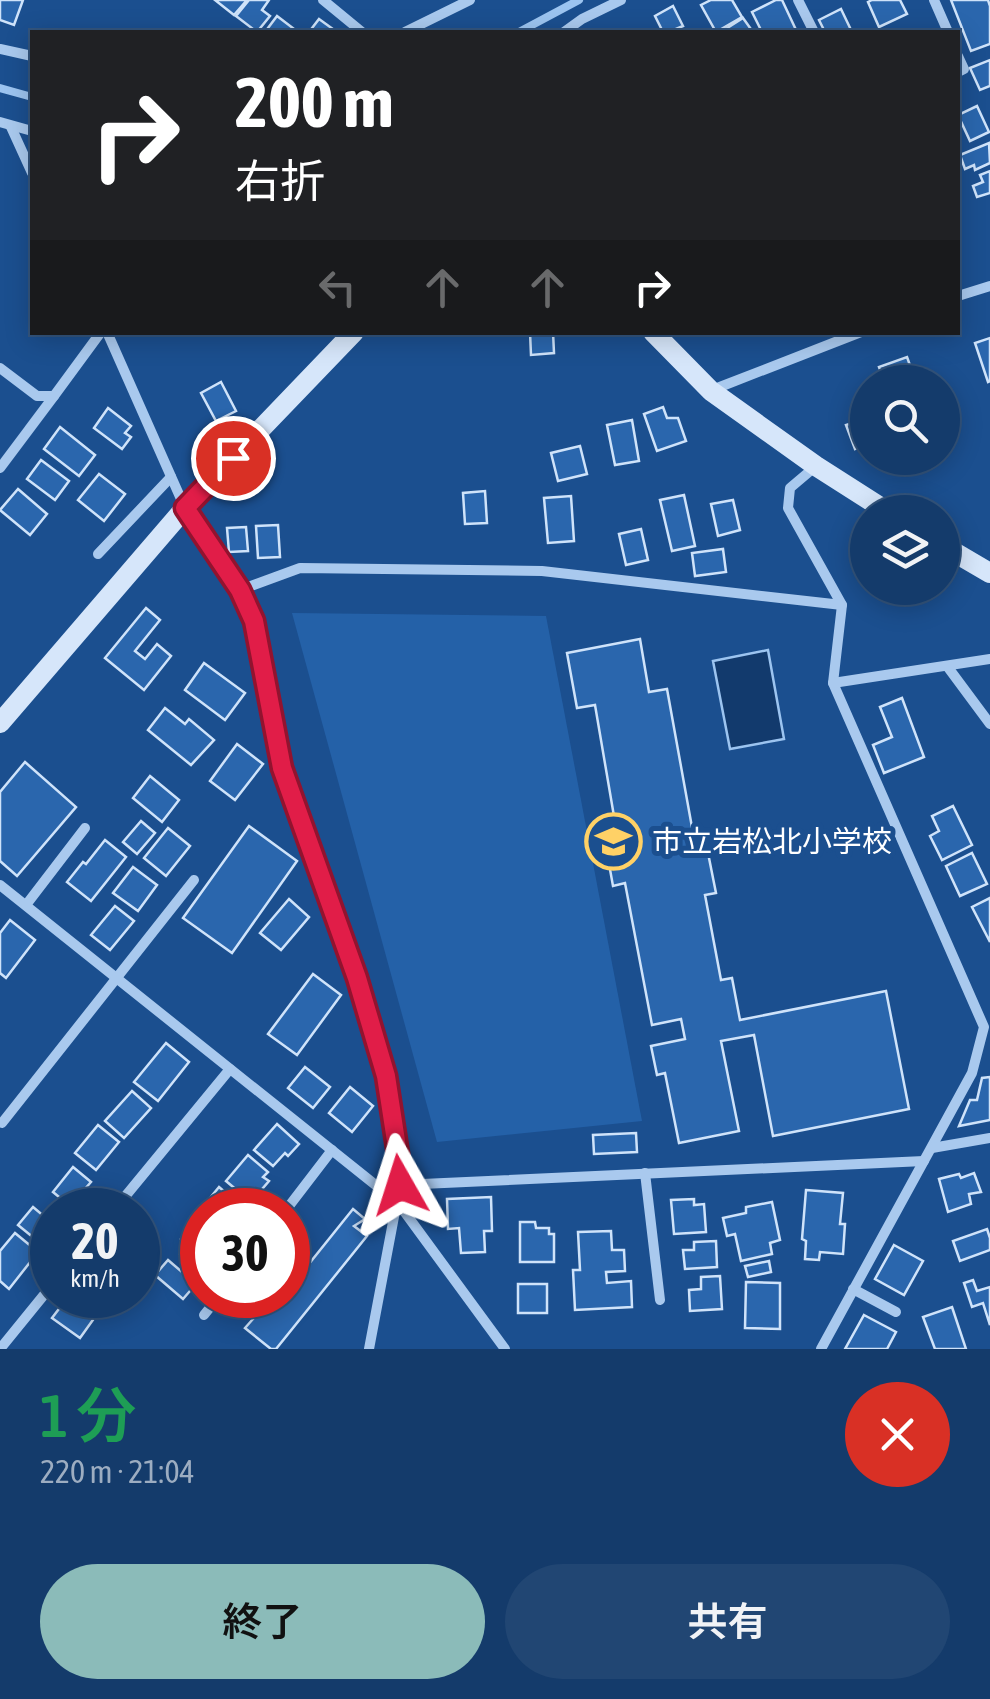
<!DOCTYPE html>
<html lang="ja">
<meta charset="utf-8">
<style>
:root{--surface:#143b6b;--page:#214673;--text:#f1f3f6;--muted:#9dadc1;--line:#33557e;--accent:#8bbbb9}
body{margin:0;font-family:"Asap Condensed","Noto Sans JP",sans-serif;background:var(--page);color:var(--text);height:100vh;display:flex;flex-direction:column;font-size:38px;white-space:nowrap}
*{box-sizing:border-box;margin:0}
p{font-size:32px;color:var(--muted)}
.icon{flex:none;width:55px;height:55px;fill:none;stroke:currentColor;stroke-width:2;stroke-linecap:round;stroke-linejoin:round}
.map{position:relative;height:1349px;overflow:hidden}
.panel{display:flex;flex-direction:column;background:var(--surface);flex:1}
.panel>*{flex:none}
.hud{position:absolute;left:30px;top:30px;width:930px;height:305px;border-radius:0px;box-shadow:0 5px 25px #0003,0 0 0 2px var(--line);background:#202124;color:#fff;overflow:hidden}
.controls{position:absolute;left:850px;top:365px;display:grid;gap:20px}
.controls a{display:grid;place-items:center;width:110px;height:110px;border-radius:50%;background:var(--surface);box-shadow:0 5px 25px #0003,0 0 0 2px var(--line);font-size:50px}
.speed{position:absolute;left:30px;top:1188px;display:flex;gap:20px;font-size:50px;font-weight:700;text-align:center}
.speed>*{display:grid;place-content:center;width:130px;height:130px;border-radius:50%;background:var(--surface);box-shadow:0 5px 25px #0003,0 0 0 2px var(--line);line-height:1}
.speed small{font-size:25px;font-weight:400}
.speed .limit{border:15px solid #d22;background:#fff;color:#111}
.pin{position:absolute;display:grid;place-items:center;width:85px;height:85px;color:#fff;margin:-42px;border:5px solid #fff;border-radius:50%;box-shadow:0 2px 10px #0007}
.me{position:absolute;width:110px;margin:-55px;rotate:354deg;stroke-linejoin:round;filter:drop-shadow(0 0 8px #0008)}
.turn{display:flex;align-items:center;gap:35px;height:210px;padding:0 40px;font-size:45px}
.turn .icon{width:130px;height:130px;stroke-width:2.5}
.turn b{display:block;font-size:70px;line-height:85px}
.lanes{display:flex;align-items:center;height:95px;padding:0 40px;background:#0003;justify-content:center;gap:50px;direction:ltr}
.lanes .off{opacity:.35}
.round{display:grid;place-items:center;flex:none;width:105px;height:105px;border-radius:52px;background:var(--page)}
.headline{display:flex;align-items:center;justify-content:space-between;height:170px;padding:0 40px}
h1{font-size:60px;font-weight:600;line-height:75px;color:#1e9e55}
.button{display:flex;gap:20px;margin-top:auto;padding:20px 40px}
.button a{flex:1;height:115px;border-radius:60px;background:var(--accent);color:#111;font-size:40px;font-weight:600;line-height:115px;text-align:center}
.button a+a{background:var(--page);color:var(--text)}
.map>svg:first-child{display:block}
</style>
<div class="map">
<svg width="990" height="1349" viewBox="0 0 990 1349">
<rect width="100%" height="100%" fill="#1b4f8f"/>
<path fill="#2461a8" d="M292,613L546,616L642,1121L437,1142Z"/>
<path fill="#123a6d" stroke="#9cc4f0" stroke-width="2.5" d="M768,650L784,739L730,749L713,661Z"/>
<g fill="none" stroke-linecap="round" stroke-linejoin="round">
<g stroke="#9cc4f0" stroke-width="8">
<path d="M519,32L579,0"/>
<path d="M0,88L32,97"/>
</g>
</g>
<g fill="#2a66ad" stroke="#cfe3fa" stroke-width="2.5">
<path d="M0,0H23L14,25L0,20Z"/>
<path d="M215,0H247L234,15Z"/>
<path d="M249,0H269L262,10L270,16L257,32L236,16Z"/>
<path d="M711,0H732L742,17L716,32L701,5Z"/>
<path d="M776,0H782L797,32H762L752,12Z"/>
<path d="M872,0H900L907,14L879,27L868,2Z"/>
<path d="M951,0H988L990,6V44L971,51Z"/>
<path d="M673,6L683,26L669,32H663L655,16Z"/>
<path d="M841,9L852,32H825L819,20Z"/>
<path d="M277,16L298,32H265Z"/>
<path d="M743,18L753,32H721Z"/>
<path d="M319,19L337,32H309Z"/>
<path d="M990,60V86L980,90L970,68Z"/>
<path d="M977,106L989,132L970,141L958,115Z"/>
<path d="M989,143L990,163L975,170L974,165L965,169L960,155Z"/>
<path d="M990,171V193L977,197L973,186L983,182L980,175Z"/>
<path d="M530,332H553L554,353L531,355Z"/>
<path d="M990,338V381L988,382L975,343Z"/>
<path d="M907,357L916,382H877L876,381L883,378L879,367Z"/>
<path d="M221,382L236,411L216,421L201,393Z"/>
<path d="M663,407L667,418H678L686,441L657,451L644,414Z"/>
<path d="M108,408L131,426L125,433L131,437L122,449L94,428Z"/>
<path d="M868,418V453L864,455L861,446L855,449L846,425Z"/>
<path d="M632,420L639,461L615,465L607,425Z"/>
<path d="M60,427L95,455L79,476L44,449Z"/>
<path d="M580,446L587,474L558,481L551,453Z"/>
<path d="M874,458H897L900,466L887,470L883,459L875,461Z"/>
<path d="M41,460L69,481L55,500L27,479Z"/>
<path d="M99,474L125,494L104,521L78,500Z"/>
<path d="M18,489L47,514L30,535L0,510Z"/>
<path d="M485,491L487,523L465,524L463,493Z"/>
<path d="M684,495L695,546L672,551L660,500Z"/>
<path d="M571,496L574,541L548,543L544,498Z"/>
<path d="M733,500L740,530L718,536L711,504Z"/>
<path d="M278,525L280,557L258,558L256,526Z"/>
<path d="M246,527L248,551L229,552L227,528Z"/>
<path d="M641,529L648,560L626,565L619,534Z"/>
<path d="M723,549L726,572L695,576L692,553Z"/>
<path d="M146,608L160,620L135,651L145,659L157,644L171,656L144,690L105,658Z"/>
<path d="M640,639L649,692L667,689L697,855L708,853L716,893L705,895L721,980L732,978L740,1020L886,991L909,1109L773,1136L754,1035L721,1041L739,1131L679,1143L665,1073L657,1075L651,1046L685,1039L681,1019L652,1025L625,883L613,886L602,825L616,828L595,705L577,708L567,653Z"/>
<path d="M204,663L245,693L225,720L185,690Z"/>
<path d="M902,698L924,757L884,773L873,745L892,737L880,707Z"/>
<path d="M165,708L185,724L189,719L214,740L191,765L148,730Z"/>
<path d="M237,744L263,764L235,800L210,781Z"/>
<path d="M25,762L76,807L17,876L0,861V792Z"/>
<path d="M150,776L179,800L162,822L133,798Z"/>
<path d="M953,806L972,845L942,860L930,836L939,831L932,816Z"/>
<path d="M141,821L155,833L137,854L123,842Z"/>
<path d="M249,826L297,861L232,953L183,918Z"/>
<path d="M168,828L190,846L166,876L144,858Z"/>
<path d="M105,840L126,857L91,901L67,882L83,862L86,864Z"/>
<path d="M972,853L987,884L960,896L946,866Z"/>
<path d="M133,867L157,885L138,911L113,893Z"/>
<path d="M990,898V942L972,907Z"/>
<path d="M289,899L309,917L281,950L260,933Z"/>
<path d="M115,906L134,921L110,950L91,935Z"/>
<path d="M10,920L35,940L6,978L0,973V933Z"/>
<path d="M313,974L341,995L297,1055L268,1034Z"/>
<path d="M166,1043L189,1062L158,1101L134,1082Z"/>
<path d="M305,1067L330,1087L313,1108L288,1088Z"/>
<path d="M990,1077V1120L959,1126L970,1100H977L982,1078Z"/>
<path d="M350,1087L373,1106L352,1132L329,1113Z"/>
<path d="M132,1091L151,1108L124,1138L105,1121Z"/>
<path d="M277,1124L299,1144L288,1156L285,1153L273,1166L254,1150Z"/>
<path d="M98,1125L119,1142L96,1170L75,1153Z"/>
<path d="M636,1133L637,1152L594,1154L593,1135Z"/>
<path d="M248,1155L268,1172L263,1177L269,1181L251,1202L226,1181Z"/>
<path d="M73,1167L91,1182L70,1206L53,1192Z"/>
<path d="M974,1173L981,1192L969,1194L971,1204L948,1212L939,1179L959,1174L961,1178Z"/>
<path d="M219,1187L241,1206L238,1210H202V1220L196,1215Z"/>
<path d="M806,1190L843,1193L840,1224H845L843,1254L820,1252L819,1260L805,1259L806,1241L802,1239Z"/>
<path d="M491,1197L492,1231H484L485,1252L461,1253L459,1228L448,1229L447,1199Z"/>
<path d="M694,1199V1205L704,1204L706,1232L674,1234L671,1200Z"/>
<path d="M772,1202L780,1240L770,1243L772,1254L741,1261L735,1234L727,1236L723,1218L746,1213V1207Z"/>
<path d="M33,1207L46,1218L49,1214L52,1217L51,1252L18,1225Z"/>
<path d="M353,1209L365,1219L354,1226L367,1236L276,1349H271L245,1328L253,1319L247,1314L259,1299L272,1309L284,1295H288V1290Z"/>
<path d="M192,1222L202,1229V1270L180,1254L187,1243L181,1239Z"/>
<path d="M520,1222H535L536,1228H549V1234H554V1262H520Z"/>
<path d="M987,1229L990,1238V1250L960,1261L953,1241Z"/>
<path d="M611,1231L612,1250H624L625,1271L606,1272L607,1283L631,1281L632,1307L575,1310L573,1270H580L578,1232Z"/>
<path d="M15,1233L38,1252L9,1289L0,1281V1251Z"/>
<path d="M716,1241L717,1267L685,1269L683,1250H694V1242Z"/>
<path d="M894,1245L923,1261L904,1295L875,1279Z"/>
<path d="M168,1260L196,1284L183,1299L155,1275Z"/>
<path d="M769,1261L771,1272L748,1277L745,1266Z"/>
<path d="M720,1276L722,1309L690,1311L689,1290L701,1289V1277Z"/>
<path d="M973,1280L977,1291L990,1287V1325L983,1303L972,1307L964,1283Z"/>
<path d="M746,1282L780,1283V1329L745,1328Z"/>
<rect x="518" y="1284" width="29" height="29"/>
<path d="M68,1297L95,1317L80,1338L52,1318Z"/>
<path d="M952,1307L966,1349H935L923,1317Z"/>
<path d="M864,1315L896,1332L887,1349H845Z"/>
</g>
<g fill="none" stroke-linecap="round" stroke-linejoin="round">
<g stroke="#a9c9ee" stroke-width="10">
<path d="M323,0L362,32"/>
<path d="M798,0L814,32"/>
<path d="M934,0L948,32"/>
<path d="M405,32L470,0"/>
<path d="M564,32L582,19L621,0"/>
<path d="M0,49L32,56"/>
<path d="M958,56L964,69L958,72"/>
<path d="M0,122L32,131"/>
<path d="M11,127L32,173"/>
<path d="M958,296L990,286"/>
<path d="M107,332L185,508L240,590L254,621L282,768L357,979L386,1076L400,1167V1185L369,1349"/>
<path d="M0,368L37,396H54L101,332"/>
<path d="M712,390L861,332"/>
<path d="M816,466L790,488L788,508L842,605L833,683L984,1027L972,1073L821,1349"/>
<path d="M0,468L54,396"/>
<path d="M98,554L171,477"/>
<path d="M240,590L300,568L542,571L842,605"/>
<path d="M947,666L990,724"/>
<path d="M833,683L990,659"/>
<path d="M0,885L398,1203L505,1349"/>
<path d="M26,905L85,828"/>
<path d="M2,1123L194,880"/>
<path d="M932,1148L990,1138"/>
<path d="M645,1173L660,1300"/>
<path d="M400,1185L924,1161"/>
<path d="M114,1210L230,1069"/>
<path d="M286,1210L332,1150"/>
<path d="M853,1289L896,1312"/>
<path d="M204,1315L220,1295"/>
<path d="M0,1349L52,1285"/>
</g>
<g stroke="#d6e6fa" stroke-width="20">
<path d="M653,332L711,391L816,466L888,512"/>
<path d="M942,545L990,573"/>
<path d="M0,723L185,508L354,332"/>
</g>
</g>
<g fill="none" stroke-linecap="round" stroke-linejoin="round">
<defs>
<path id="route" d="M233,458L185,508L240,590L254,621L282,768L357,978L386,1076L400,1167V1185"/>
</defs>
<use href="#route" stroke="#92132f" stroke-width="25"/>
<use href="#route" stroke="#e11d48" stroke-width="18"/>
</g>
<defs>
<symbol id="school-ring" viewBox="-11 -11 22 22"><circle r="9.5" fill="#1b4f8f" stroke="#ffd166" stroke-width="1.5"/><path d="M0-5L7-2L0 1L-7-2ZM-4 1L0 2.5L4 1V4Q0 6-4 4Z" fill="#ffd166"/></symbol>
</defs>
<g fill-rule="evenodd">
<use href="#school-ring" x="582" y="810" width="63" height="63"/>
</g>
<g text-anchor="middle" dominant-baseline="central" stroke-width="10" stroke-linejoin="round" paint-order="stroke">
<g font-size="30" fill="#fff" stroke="#1b4f8f" text-anchor="start">
<text x="652" y="841">市立岩松北小学校</text>
</g>
</g>
</svg>
<div class="controls">
<a><svg class="icon" aria-label="search" viewBox="0 0 24 24"><circle cx="10" cy="10" r="6"/><path d="M15 15l6 6"/></svg></a>
<a><svg class="icon" aria-label="layers" viewBox="0 0 24 24"><path d="M12 4l9 5-9 5-9-5zM3 14l9 5 9-5"/></svg></a>
</div>
<div class="speed"><div>20<small>km/h</small></div><div class="limit">30</div></div>
<div class="pin" style="left:233px;top:458px;background:#d93025"><svg class="icon" aria-label="arrive" viewBox="0 0 24 24"><path d="M6 21V4h12l-3 4 3 4H6"/></svg></div>
<svg class="me" style="left:400px;top:1185px" viewBox="-20 -20 40 40"><path d="M0-17L14 15 0 8-14 15z" fill="#e11d48" stroke="#fff" stroke-width="4"/></svg>
<div class="hud">
<div class="turn"><svg class="icon" aria-label="right" viewBox="0 0 24 24"><path d="M7 20v-9h11M14 6l5 5-5 5"/></svg><div><b>200 m</b>右折</div></div>
<div class="lanes"><svg class="icon off" aria-label="left" viewBox="0 0 24 24"><path d="M17 20v-9H6M10 6l-5 5 5 5"/></svg><svg class="icon off" aria-label="ahead" viewBox="0 0 24 24"><path d="M12 20V5M6 11l6-6 6 6"/></svg><svg class="icon off" aria-label="ahead" viewBox="0 0 24 24"><path d="M12 20V5M6 11l6-6 6 6"/></svg><svg class="icon" aria-label="right" viewBox="0 0 24 24"><path d="M7 20v-9h11M14 6l5 5-5 5"/></svg></div>
</div>
</div>
<section class="panel">
<div class="headline"><div><h1>1 分</h1><p>220 m · 21:04</p></div><a class="round" style="background:#d93025;color:#fff"><svg class="icon" aria-label="close" viewBox="0 0 24 24"><path d="M6 6l12 12M18 6L6 18"/></svg></a></div>
<div class="button"><a>終了</a><a>共有</a></div>
</section>
